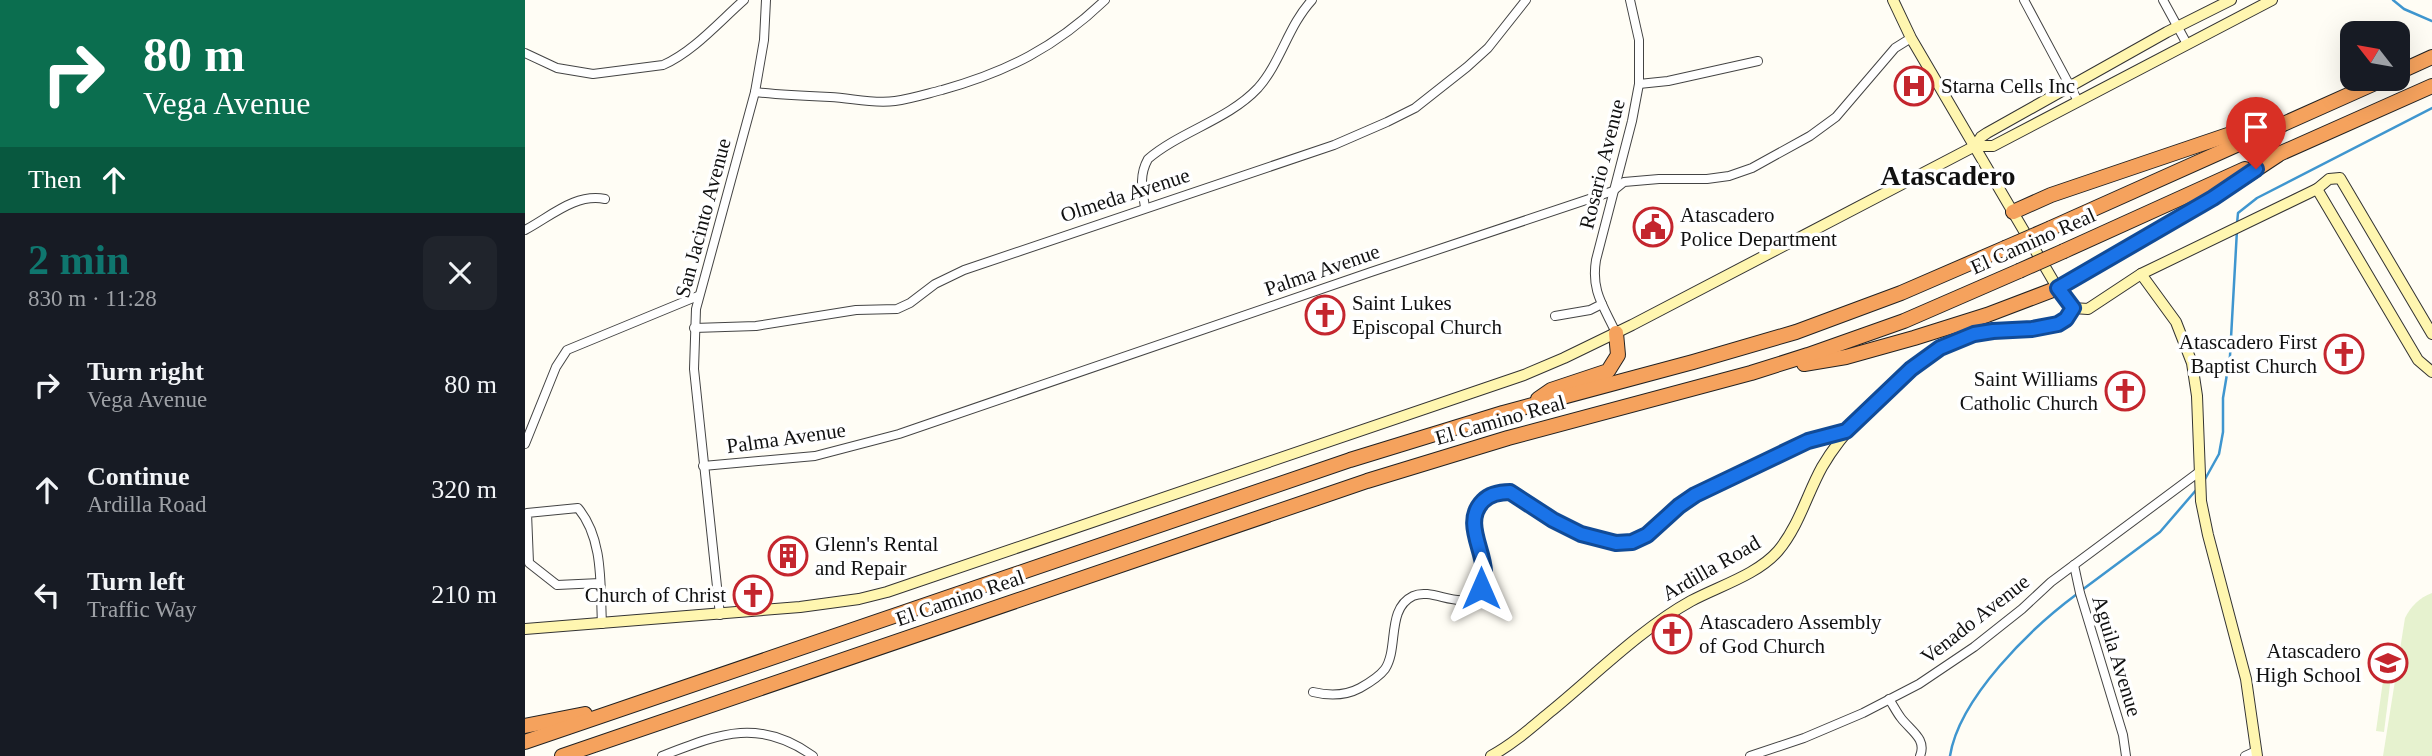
<!DOCTYPE html>
<meta charset="utf-8">
<style>
:root{--surface:#171b24;--page:#20242c;--text:#f1f3f6;--muted:#9ea1a6;--accent:#0f766e}
body{margin:0;font-family:Georgia,serif;background:var(--page);color:var(--text);height:100vh;display:flex;flex-direction:column;font-size:26px;white-space:nowrap}
*{box-sizing:border-box;margin:0}
p{font-size:23px;color:var(--muted)}
.icon{flex:none;width:38px;height:38px;fill:none;stroke:currentColor;stroke-width:2;stroke-linecap:round;stroke-linejoin:round}
.map{position:relative;flex:1;overflow:hidden}
.sheet{display:flex;flex-direction:column;background:var(--surface);width:525px}
.sheet>*{flex:none}
.hud{background:#0b6e4f;color:#fff;overflow:hidden}
.needle{width:46px;rotate:301deg}
.fabs{position:absolute;left:1815px;top:21px;display:grid;gap:14px}
.fabs a{display:grid;place-items:center;width:70px;height:70px;border-radius:14px;background:var(--surface);box-shadow:0 7px 28px #0002;font-size:35px}
.pin{position:absolute;display:grid;place-items:center;width:60px;height:60px;color:#fff;margin:-72px -30px;border-radius:50% 50% 50% 0;rotate:-45deg;box-shadow:0 0 7px #0007}
.pin .icon{rotate:45deg}
.me{position:absolute;width:77px;margin:-38px;rotate:0deg;stroke-linejoin:round;filter:drop-shadow(0 0 5px #0008)}
.turn{display:flex;align-items:center;gap:24px;height:147px;padding:0 28px;font-size:32px}
.turn .icon{width:91px;height:91px;stroke-width:2.5}
.turn b{display:block;font-size:49px;line-height:60px}
.then{display:flex;align-items:center;height:66px;padding:0 28px;background:#0003;gap:14px;font-size:26px}
.round{display:grid;place-items:center;flex:none;width:74px;height:74px;border-radius:14px;background:var(--page)}
.headline{display:flex;align-items:center;justify-content:space-between;height:119px;padding:0 28px}
h1{font-size:42px;font-weight:600;line-height:52px;color:var(--accent)}
ul{padding:0;list-style:none}
li{display:flex;align-items:center;gap:21px;height:105px;padding:0 28px}
li div{flex:1}
li b{display:block;font-size:26px}
li em{font-style:normal}
main{display:flex;flex:1;min-height:0}
.map>svg:first-child{display:block}
</style>
<main>
<section class="sheet">
<div class="hud">
<div class="turn"><svg class="icon" aria-label="right" viewBox="0 0 24 24"><path d="M7 20v-9h11M14 6l5 5-5 5"/></svg><div><b>80 m</b>Vega Avenue</div></div>
<div class="then">Then<svg class="icon" aria-label="ahead" viewBox="0 0 24 24"><path d="M12 20V5M6 11l6-6 6 6"/></svg></div>
</div>
<div class="headline"><div><h1>2 min</h1><p>830 m · 11:28</p></div><a class="round"><svg class="icon" aria-label="close" viewBox="0 0 24 24"><path d="M6 6l12 12M18 6L6 18"/></svg></a></div>
<ul>
<li><svg class="icon" aria-label="right" viewBox="0 0 24 24"><path d="M7 20v-9h11M14 6l5 5-5 5"/></svg><div><b>Turn right</b><p>Vega Avenue</p></div><em>80 m</em></li>
<li><svg class="icon" aria-label="ahead" viewBox="0 0 24 24"><path d="M12 20V5M6 11l6-6 6 6"/></svg><div><b>Continue</b><p>Ardilla Road</p></div><em>320 m</em></li>
<li><svg class="icon" aria-label="left" viewBox="0 0 24 24"><path d="M17 20v-9H6M10 6l-5 5 5 5"/></svg><div><b>Turn left</b><p>Traffic Way</p></div><em>210 m</em></li>
</ul>
</section>
<div class="map">
<svg width="1907" height="756" viewBox="0 0 1907 756">
<rect width="100%" height="100%" fill="#fffdf5"/>
<g fill="#e6f2cf">
<path d="M1907,593V756H1858L1880,618C1886,606 1894,598 1907,593Z"/>
<path d="M1862,652L1869,653L1859,732L1851,731Z"/>
</g>
<g fill="none" stroke-linecap="round" stroke-linejoin="round">
<g stroke="#3f96cf" stroke-width="2.5">
<path d="M1868,0L1879,9L1907,21"/>
<path d="M1712,224L1713,213L1732,198L1907,108"/>
<path d="M1679,481L1694,454L1698,432V398L1705,356L1712,230"/>
<path d="M1557,590L1635,532L1672,489"/>
<path d="M1425,756C1434,698 1506,628 1552,594"/>
</g>
<defs>
<g id="street">
<path d="M1499,0L1553,101"/>
<path d="M1638,0L1662,44"/>
<path d="M0,53L32,68L68,74L138,65C168,52 194,22 219,0"/>
<path d="M1114,84L1143,81L1233,61"/>
<path d="M230,92C255,95 280,96 305,97C327,98 347,104 370,101C385,99 401,94 417,90C482,72 531,47 580,0"/>
<path d="M620,207C617,189 614,175 623,159C656,131 703,120 733,88C756,62 763,26 787,0"/>
<path d="M0,230C25,217 50,193 80,199"/>
<path d="M1030,316L1065,310L1077,304"/>
<path d="M169,328L231,326L331,310L372,309L385,303L410,284L439,270L809,145L862,122L890,108L942,67L963,48L1001,0"/>
<path d="M1091,333C1078,305 1066,291 1071,260L1107,121L1114,84V40L1105,0"/>
<path d="M0,444L31,367L42,350L173,296"/>
<path d="M178,466L290,456L374,434L846,272L1088,191L1099,182L1134,179H1182L1204,176L1227,168L1285,136L1311,117L1370,48L1386,38"/>
<path d="M1549,565L1555,593L1598,735L1601,756"/>
<path d="M75,583L32,585L4,563L2,513L53,508C79,539 75,586 77,624"/>
<path d="M195,615L169,369L171,309L230,92L239,40L241,0"/>
<path d="M788,692C804,696 820,696 835,688C844,683 854,677 860,669C874,648 861,609 888,596C910,586 942,617 956,586C969,558 932,524 960,500C967,493 975,492 985,492C1021,511 1075,562 1119,537C1138,526 1151,507 1170,495L1283,441L1321,431"/>
<path d="M1364,699C1368,705 1372,713 1376,718C1386,731 1402,739 1395,756"/>
<path d="M137,756C194,734 233,717 288,756"/>
<path d="M1225,756L1279,738L1338,713L1394,684L1449,647L1497,609L1526,582L1674,472"/>
<path d="M1720,756L1731,751"/>
</g>
<g id="secondary">
<path d="M1368,0L1386,38L1540,301L1548,308"/>
<path d="M1450,146H1468L1747,0"/>
<path d="M1792,189L1893,360L1907,372"/>
<path d="M1616,274L1651,322L1667,363L1672,396L1676,501L1683,535L1721,679L1732,756"/>
<path d="M0,629L275,607L334,599L362,592L999,375L1039,358L1107,325L1450,146L1456,137L1462,133L1642,32L1706,0"/>
<path d="M966,756C988,744 1006,728 1025,712C1069,676 1117,628 1166,601C1194,586 1232,575 1253,551C1274,526 1282,494 1297,467C1319,429 1353,398 1385,369C1404,353 1426,340 1450,334C1481,327 1529,339 1548,308L1563,309L1616,274L1792,189L1804,179L1815,178L1907,334"/>
</g>
<g id="highway">
<path d="M1872,73L1907,57"/>
<path d="M1745,158L1907,86"/>
<path d="M1488,212L1526,195L1747,120"/>
<path d="M1526,228L1859,79"/>
<path d="M1539,251L1720,169"/>
<path d="M1279,364L1321,357L1389,338L1462,315L1533,288L1688,198L1753,155"/>
<path d="M1013,399L1026,390L1083,371L1093,355L1091,333"/>
<path d="M0,726L60,714"/>
<path d="M0,742L825,460L978,413L1168,362L1271,332L1376,293L1480,248"/>
<path d="M37,756L842,481L983,438L1226,373L1283,355L1379,321L1494,271"/>
</g>
</defs>
<use href="#street" stroke="#444" stroke-width="10"/>
<use href="#secondary" stroke="#333" stroke-width="12"/>
<use href="#highway" stroke="#222" stroke-width="16"/>
<use href="#street" stroke="#fff" stroke-width="8"/>
<use href="#secondary" stroke="#fff6b0" stroke-width="10"/>
<use href="#highway" stroke="#f5a25d" stroke-width="14"/>
<defs>
<g id="highway-bridge">
<path d="M1480,248L1526,228"/>
<path d="M1494,271L1539,251"/>
</g>
</defs>
<use href="#highway-bridge" stroke="#222" stroke-width="16" stroke-linecap="butt"/>
<use href="#highway-bridge" stroke="#f5a25d" stroke-width="14"/>
</g>
<g fill="none" stroke-linecap="round" stroke-linejoin="round">
<defs>
<path id="route" d="M956,588C957,583 959,577 959,571C958,548 938,521 958,501C965,494 975,492 985,492L1028,520L1056,534L1091,543L1107,542L1122,535L1154,506L1170,495L1283,441L1321,431L1386,369L1415,348L1449,334L1468,331L1507,329L1533,324L1541,319L1548,308L1533,288L1688,198L1731,169"/>
</defs>
<use href="#route" stroke="#114b97" stroke-width="18"/>
<use href="#route" stroke="#1a73e8" stroke-width="12"/>
</g>
<defs>
<symbol id="hospital-ring" viewBox="-11 -11 22 22"><circle r="9.5" fill="#fff" stroke="#c4262e" stroke-width="1.5"/><path d="M-5-5h3v3.5h4V-5h3V5h-3V1.5h-4V5h-3Z" fill="#c4262e"/></symbol>
<symbol id="civic-ring" viewBox="-11 -11 22 22"><circle r="9.5" fill="#fff" stroke="#c4262e" stroke-width="1.5"/><path d="M-.6-6.5H3V-4.5H.6V-3L4-1V1h2V6H-6V1h2V-1L-.6-3ZM-1.2 2.5V6h2.4V2.5Z" fill="#c4262e"/></symbol>
<symbol id="church-ring" viewBox="-11 -11 22 22"><circle r="9.5" fill="#fff" stroke="#c4262e" stroke-width="1.5"/><path d="M-1.2-6h2.4v3.5h3.3v2.4h-3.3V6h-2.4V-.1h-3.3v-2.4h3.3Z" fill="#c4262e"/></symbol>
<symbol id="building-ring" viewBox="-11 -11 22 22"><circle r="9.5" fill="#fff" stroke="#c4262e" stroke-width="1.5"/><path d="M-4-6H4V6H1V3H-1V6H-4ZM-2.5-4.3h1.7v1.8h-1.7ZM.8-4.3h1.7v1.8H.8ZM-2.5-1h1.7V.8h-1.7ZM.8-1h1.7V.8H.8Z" fill="#c4262e"/></symbol>
<symbol id="school-ring" viewBox="-11 -11 22 22"><circle r="9.5" fill="#fff" stroke="#c4262e" stroke-width="1.5"/><path d="M0-5L7-2L0 1L-7-2ZM-4 1L0 2.5L4 1V4Q0 6-4 4Z" fill="#c4262e"/></symbol>
</defs>
<g fill-rule="evenodd">
<use href="#hospital-ring" x="1367" y="64" width="44" height="44"/>
<use href="#civic-ring" x="1106" y="205" width="44" height="44"/>
<use href="#church-ring" x="778" y="293" width="44" height="44"/>
<use href="#church-ring" x="1797" y="332" width="44" height="44"/>
<use href="#church-ring" x="1578" y="369" width="44" height="44"/>
<use href="#building-ring" x="241" y="534" width="44" height="44"/>
<use href="#church-ring" x="206" y="573" width="44" height="44"/>
<use href="#church-ring" x="1125" y="612" width="44" height="44"/>
<use href="#school-ring" x="1841" y="641" width="44" height="44"/>
</g>
<g text-anchor="middle" dominant-baseline="central" stroke-width="7" stroke-linejoin="round" paint-order="stroke">
<g font-size="21" fill="#111" stroke="#fff" text-anchor="start">
<text x="1416" y="86">Starna Cells Inc</text>
<text x="1155" y="215">Atascadero<tspan x="1155" dy="24">Police Department</tspan></text>
<text x="827" y="303">Saint Lukes<tspan x="827" dy="24">Episcopal Church</tspan></text>
<text x="1792" y="342" text-anchor="end">Atascadero First<tspan x="1792" dy="24">Baptist Church</tspan></text>
<text x="1573" y="379" text-anchor="end">Saint Williams<tspan x="1573" dy="24">Catholic Church</tspan></text>
<text x="290" y="544">Glenn's Rental<tspan x="290" dy="24">and Repair</tspan></text>
<text x="201" y="595" text-anchor="end">Church of Christ</text>
<text x="1174" y="622">Atascadero Assembly<tspan x="1174" dy="24">of God Church</tspan></text>
<text x="1836" y="651" text-anchor="end">Atascadero<tspan x="1836" dy="24">High School</tspan></text>
</g>
<g font-size="21" fill="#111" stroke="#fff">
<text transform="translate(1077 164) rotate(-76)">Rosario Avenue</text>
<text transform="translate(600 195) rotate(-18)">Olmeda Avenue</text>
<text transform="translate(178 218) rotate(-75)">San Jacinto Avenue</text>
<text transform="translate(1508 241) rotate(-24)">El Camino Real</text>
<text transform="translate(797 270) rotate(-19)">Palma Avenue</text>
<text transform="translate(975 420) rotate(-16)">El Camino Real</text>
<text transform="translate(261 438) rotate(-8)">Palma Avenue</text>
<text transform="translate(1186 568) rotate(-30)">Ardilla Road</text>
<text transform="translate(435 598) rotate(-19)">El Camino Real</text>
<text transform="translate(1450 619) rotate(-38)">Venado Avenue</text>
<text transform="translate(1592 656) rotate(73)">Aguila Avenue</text>
</g>
<g font-size="28" font-weight="bold" fill="#111" stroke="#fff">
<text x="1423" y="175">Atascadero</text>
</g>
</g>
</svg>
<div class="fabs">
<a><svg class="needle" viewBox="-14 -14 28 28"><path d="M0-13l5 13h-10z" fill="#e53935"/><path d="M0 13l5-13h-10z" fill="#9ea1a6"/></svg></a>
</div>
<div class="pin" style="left:1731px;top:169px;background:#d93025"><svg class="icon" aria-label="arrive" viewBox="0 0 24 24"><path d="M6 21V4h12l-3 4 3 4H6"/></svg></div>
<svg class="me" style="left:956px;top:588px" viewBox="-20 -20 40 40"><path d="M0-17L14 15 0 8-14 15z" fill="#1a73e8" stroke="#fff" stroke-width="4"/></svg>
</div>
</main>
